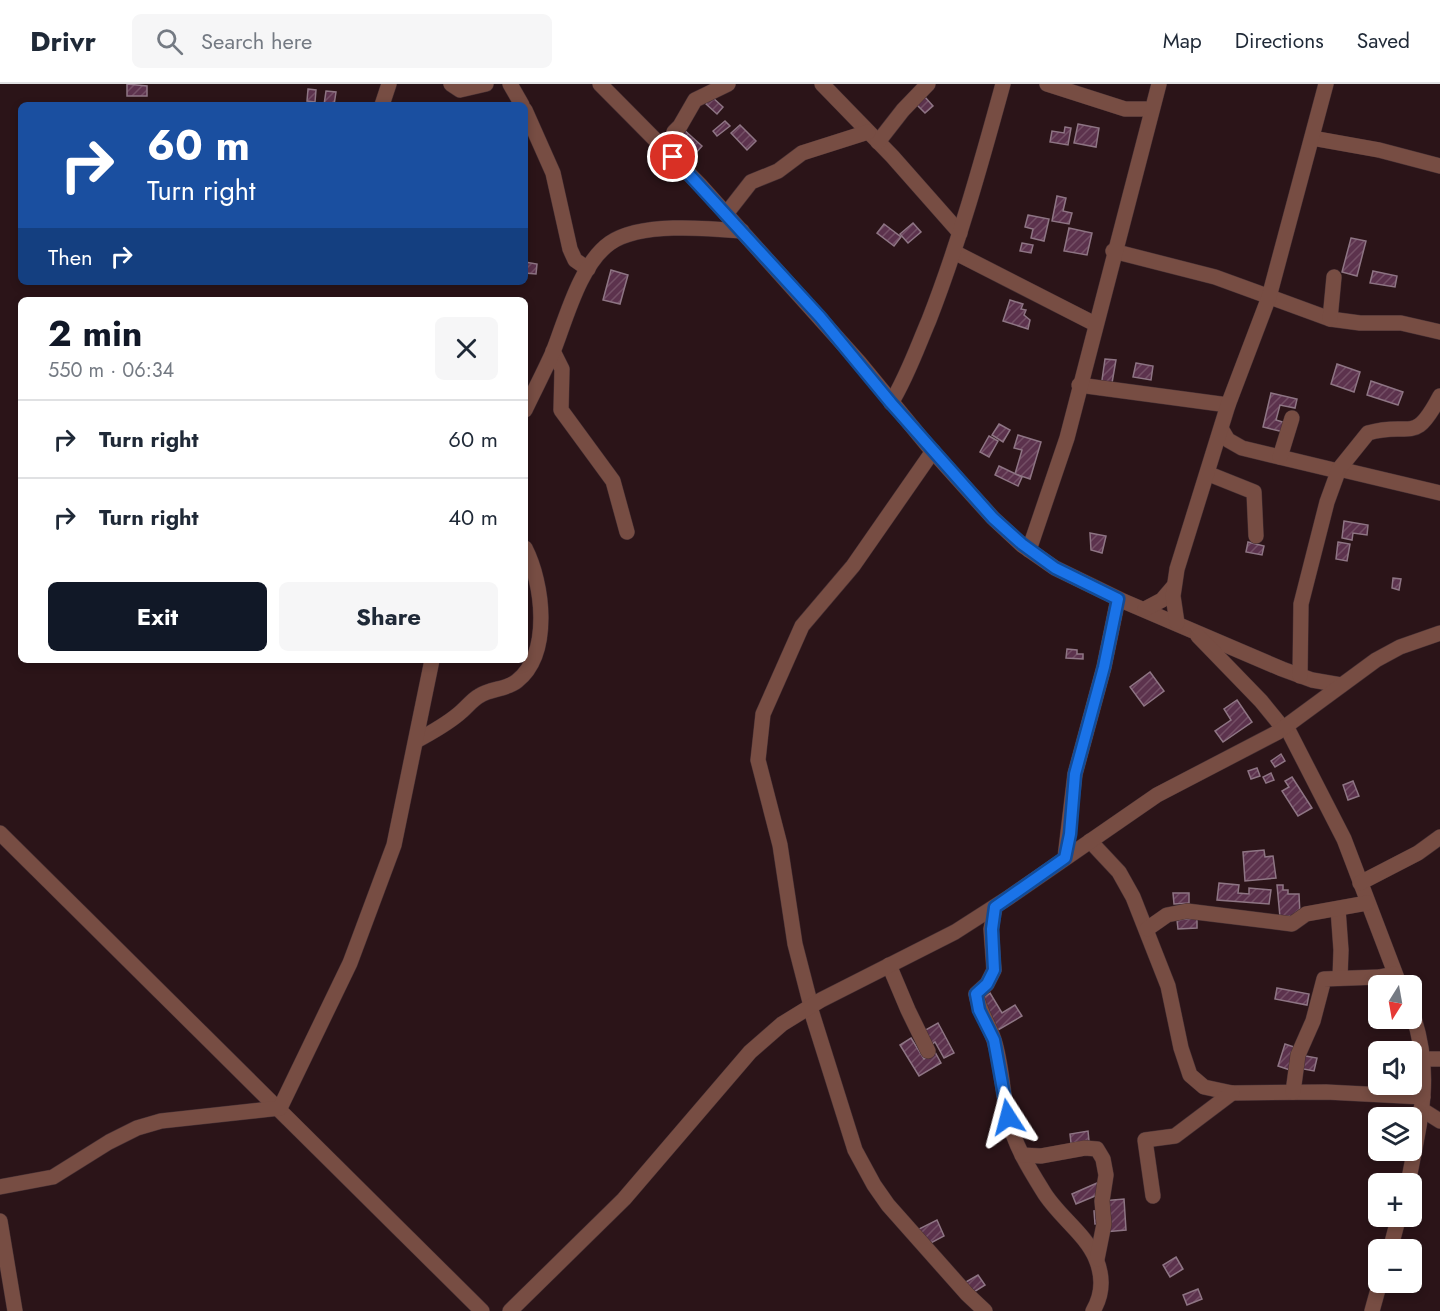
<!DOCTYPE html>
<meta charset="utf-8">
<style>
:root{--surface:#fff;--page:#f6f6f7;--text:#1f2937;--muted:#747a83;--line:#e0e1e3;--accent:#111827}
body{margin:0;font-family:Jost,sans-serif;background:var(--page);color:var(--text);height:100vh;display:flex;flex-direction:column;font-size:22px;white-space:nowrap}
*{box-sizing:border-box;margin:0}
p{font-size:20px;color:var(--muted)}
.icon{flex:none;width:33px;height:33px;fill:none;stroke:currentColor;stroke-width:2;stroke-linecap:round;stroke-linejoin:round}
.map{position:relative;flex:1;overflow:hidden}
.details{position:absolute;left:18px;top:213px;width:510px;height:366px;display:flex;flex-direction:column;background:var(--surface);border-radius:9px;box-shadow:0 3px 9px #0003}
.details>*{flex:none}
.hud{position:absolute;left:18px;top:18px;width:510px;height:183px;border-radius:9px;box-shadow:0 3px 9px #0003;background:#1a4fa0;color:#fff;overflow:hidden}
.needle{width:39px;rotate:191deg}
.fabs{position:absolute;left:1368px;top:891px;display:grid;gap:12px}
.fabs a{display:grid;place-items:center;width:54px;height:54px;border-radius:9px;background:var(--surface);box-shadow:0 3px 9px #0003;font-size:30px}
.pin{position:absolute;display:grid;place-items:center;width:51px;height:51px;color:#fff;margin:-26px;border:3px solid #fff;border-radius:50%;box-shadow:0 2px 6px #0007}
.me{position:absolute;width:66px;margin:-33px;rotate:351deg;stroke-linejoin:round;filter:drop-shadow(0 0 4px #0008)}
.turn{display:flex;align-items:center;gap:21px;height:126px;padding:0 30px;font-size:27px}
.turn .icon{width:78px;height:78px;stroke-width:2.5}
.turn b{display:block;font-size:42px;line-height:51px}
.then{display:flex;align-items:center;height:57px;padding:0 30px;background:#0003;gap:12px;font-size:22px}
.round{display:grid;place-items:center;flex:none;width:63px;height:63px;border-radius:9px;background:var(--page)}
.overview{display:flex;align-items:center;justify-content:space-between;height:102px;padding:0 30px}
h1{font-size:36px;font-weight:700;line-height:45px;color:var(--accent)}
.action{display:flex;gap:12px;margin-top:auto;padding:12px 30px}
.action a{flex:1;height:69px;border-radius:9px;background:var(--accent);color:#fff;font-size:24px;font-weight:700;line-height:69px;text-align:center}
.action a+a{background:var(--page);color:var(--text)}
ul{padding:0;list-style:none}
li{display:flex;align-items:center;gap:18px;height:78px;padding:0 30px;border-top:2px solid var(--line)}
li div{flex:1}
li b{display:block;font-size:22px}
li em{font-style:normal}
header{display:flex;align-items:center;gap:36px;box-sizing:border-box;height:84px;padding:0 30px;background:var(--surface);border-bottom:2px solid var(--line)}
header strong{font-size:28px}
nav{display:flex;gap:33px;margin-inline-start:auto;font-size:21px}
.search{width:420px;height:54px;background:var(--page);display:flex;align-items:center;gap:15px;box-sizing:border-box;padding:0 21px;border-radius:9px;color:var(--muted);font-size:22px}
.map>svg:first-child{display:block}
</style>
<header>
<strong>Drivr</strong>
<div class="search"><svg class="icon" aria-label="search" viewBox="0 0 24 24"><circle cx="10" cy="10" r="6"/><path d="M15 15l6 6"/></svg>Search here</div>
<nav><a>Map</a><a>Directions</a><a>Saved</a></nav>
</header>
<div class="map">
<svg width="1440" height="1227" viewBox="0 0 1440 1227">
<defs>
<pattern id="building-hatch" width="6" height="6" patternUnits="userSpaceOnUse" patternTransform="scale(1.5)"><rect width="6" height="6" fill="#5c324d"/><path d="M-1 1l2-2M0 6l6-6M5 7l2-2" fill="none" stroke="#744f66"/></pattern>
</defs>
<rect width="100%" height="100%" fill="#2b1418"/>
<g fill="url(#building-hatch)" stroke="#8e7584" stroke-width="1.5">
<path d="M127,0L147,2V12H127Z"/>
<path d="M308,5L316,6L315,18L307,17Z"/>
<path d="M326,7L336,8L334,21H324Z"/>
<path d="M924,12L933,22L925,29L916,20Z"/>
<path d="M712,13L723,23L717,30L706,20Z"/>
<path d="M725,37L730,42L717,52L713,47Z"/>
<path d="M1078,40L1099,44L1096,63L1074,59Z"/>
<path d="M740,41L756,57L747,66L731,49Z"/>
<path d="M1065,43L1071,44L1068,61L1050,58L1052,47L1064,49Z"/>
<path d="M682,44L702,62L694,71L674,53Z"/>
<path d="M1057,112L1066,114L1063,127L1072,129L1069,140L1052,137Z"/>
<path d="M1028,131L1049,135L1044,157L1031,154L1033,145L1025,143Z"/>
<path d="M913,139L921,148L908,159L900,150Z"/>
<path d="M884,140L901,153L894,162L877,149Z"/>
<path d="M1069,144L1092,149L1087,171L1064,167Z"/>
<path d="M1351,154L1366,157L1357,192L1342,188Z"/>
<path d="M1022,159L1033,161L1031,169L1020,167Z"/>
<path d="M525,178L537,180L536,190L525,189Z"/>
<path d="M611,186L628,191L620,220L603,216Z"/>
<path d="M1373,187L1397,192L1395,203L1370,199Z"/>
<path d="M1010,216L1023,220L1021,225L1026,226L1024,231L1030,236L1028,245L1003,237Z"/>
<path d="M1105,275L1116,276L1112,299L1100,310Z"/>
<path d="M1136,279L1153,282L1151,296L1133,293Z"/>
<path d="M1337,280L1360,288L1354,308L1331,300Z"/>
<path d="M1371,297L1403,308L1398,321L1367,311Z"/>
<path d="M1271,309L1297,315L1295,324L1280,321L1276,336L1286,339L1284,348L1263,343Z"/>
<path d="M999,340L1010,346L1003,358L992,351Z"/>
<path d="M1018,351L1041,358L1030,395L1015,390L1022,366L1014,364Z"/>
<path d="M989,352L998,357L989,373L980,368Z"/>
<path d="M999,382L1022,393L1018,402L995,391Z"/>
<path d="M1344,437L1368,441L1367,451L1353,449L1352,456L1342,454Z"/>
<path d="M1090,449L1106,452L1102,469L1091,466Z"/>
<path d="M1248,458L1264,462L1262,471L1246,468Z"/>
<path d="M1338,458L1350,460L1347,477L1336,475Z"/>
<path d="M1393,494L1401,495L1399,506L1392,504Z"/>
<path d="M1067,565L1077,566V570H1083V575L1066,574Z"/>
<path d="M1150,588L1164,607L1144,622L1130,603Z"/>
<path d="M1237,616L1252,638L1223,658L1215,647L1231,636L1224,625Z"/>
<path d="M1281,670L1285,677L1275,683L1271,677Z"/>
<path d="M1257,684L1260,692L1251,695L1248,687Z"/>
<path d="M1271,689L1274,696L1266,699L1263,693Z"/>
<path d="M1292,693L1312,724L1298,732L1282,707L1289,703L1285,697Z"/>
<path d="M1353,697L1359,712L1348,716L1343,701Z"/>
<path d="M1264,766L1265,773L1273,772L1276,794L1245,797L1243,768Z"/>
<path d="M1219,799L1239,801L1238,809L1249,810V804L1271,806L1269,820L1217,816Z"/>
<path d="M1277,801H1283V806H1288V810H1299L1300,831L1280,833Z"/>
<path d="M1173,809H1189V819L1174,820Z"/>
<path d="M1197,834V844L1178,845L1177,836Z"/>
<path d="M1277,904L1309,910L1307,921L1275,915Z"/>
<path d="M990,909L1002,929L1015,921L1022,932L998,946L979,916Z"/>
<path d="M938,939L954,969L944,974L935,958L930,962L922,948Z"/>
<path d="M911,954L924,975L935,968L941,979L919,992L900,961Z"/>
<path d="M1285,960L1297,964L1290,986L1278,982Z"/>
<path d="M1300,971L1317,974L1314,987L1298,984Z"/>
<path d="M1088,1047L1089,1057L1071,1059L1070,1050Z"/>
<path d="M1097,1099L1102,1109L1076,1120L1072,1110Z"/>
<path d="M1124,1115L1126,1146L1104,1148V1140H1095L1094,1127L1103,1126L1102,1117Z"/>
<path d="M937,1136L944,1152L927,1161L919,1145Z"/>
<path d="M1176,1173L1183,1185L1170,1193L1163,1181Z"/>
<path d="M978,1191L985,1201L966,1213L959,1202Z"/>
<path d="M1198,1205L1202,1215L1187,1221L1183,1211Z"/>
</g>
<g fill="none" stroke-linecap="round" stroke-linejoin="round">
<defs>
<g id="street">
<path d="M451,0L460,6L486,0"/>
<path d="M510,0L522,21"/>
<path d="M600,0L701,102L859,278L928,362L993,434L1022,461L1055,484L1123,517L1282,585L1312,596L1341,601"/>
<path d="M822,0L892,72L960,149"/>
<path d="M1047,0L1125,25H1152"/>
<path d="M382,21L389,0"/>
<path d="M525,26L553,89L570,165L575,176L588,185"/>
<path d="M1312,54L1379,66L1440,82"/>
<path d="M878,58L903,26L928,0"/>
<path d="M671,72L674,48L680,42L695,16L728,0"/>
<path d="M726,130L751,98L778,87L802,69L868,48"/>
<path d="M1113,167L1215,193L1330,235L1360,239H1401L1440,248"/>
<path d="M954,168L1095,240"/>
<path d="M1330,235L1334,193"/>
<path d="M553,267L562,285L561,326L613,397L627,448"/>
<path d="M1079,301L1228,321"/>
<path d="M891,319C907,293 917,264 929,236C959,159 981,80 1003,0"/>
<path d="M525,326C534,307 544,288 553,268C566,235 580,180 610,159C640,138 707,144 742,147"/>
<path d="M1222,346L1228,356L1242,364L1338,387"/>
<path d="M1280,373L1292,334"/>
<path d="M1339,385L1440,409"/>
<path d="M1209,390L1254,408L1256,452"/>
<path d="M1029,466L1067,354L1159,0"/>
<path d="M1145,525L1162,516L1174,502"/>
<path d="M1177,539L1173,512L1177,485L1228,321L1269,213L1326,0"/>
<path d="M1198,552L1261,617L1283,644"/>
<path d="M1300,592L1301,520L1327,418L1339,385L1368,349C1412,336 1413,363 1440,312"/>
<path d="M1286,642L1344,755L1400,902"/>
<path d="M416,657C432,648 448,640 462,627C468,622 472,616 479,612C491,604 506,606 517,597C552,569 543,499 525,464"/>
<path d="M0,749L482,1227"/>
<path d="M1090,757L1119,788L1133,813L1168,902L1181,964L1190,991L1204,1003L1232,1009L1326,1008L1423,1013"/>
<path d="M1065,774L1075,690L1104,583L1118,515"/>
<path d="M1360,799L1418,769L1440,753"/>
<path d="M995,823L991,845L994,886L987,900L976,910C979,927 989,940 994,956C1002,981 1002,1008 1008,1033C1014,1060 1028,1083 1043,1107C1057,1131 1086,1150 1096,1175C1103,1192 1103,1210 1093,1227"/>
<path d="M1338,825L1341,866L1340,894"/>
<path d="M1147,845L1167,831L1187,827L1292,840L1306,830L1367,819"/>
<path d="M889,881L908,926L928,967"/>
<path d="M811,922L795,860L780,761L758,676L763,630L802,542L853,482L933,367"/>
<path d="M810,923L855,1066L874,1101L888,1121L967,1210L985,1227"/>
<path d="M1424,975H1440"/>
<path d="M1293,1008L1298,971L1313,937L1324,895L1379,893L1394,890"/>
<path d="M1421,1025L1440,1037"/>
<path d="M1022,1071L1041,1072L1085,1064L1097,1065L1103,1075L1106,1091L1102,1117L1104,1140L1097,1175"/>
<path d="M1408,1100C1420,1035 1434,992 1412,928"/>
<path d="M0,1103L53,1093L109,1058L137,1044L161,1037L280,1024L350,879L394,761L432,576"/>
<path d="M1153,1112L1145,1056L1175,1052L1232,1009"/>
<path d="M0,1137L15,1227"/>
<path d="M1390,1166L1399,1132"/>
<path d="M510,1227L624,1115L750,968L782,940L821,916L955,848L1008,814L1157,711L1278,648L1376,576L1400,563L1440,549"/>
<path d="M1372,1227L1380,1198"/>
</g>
</defs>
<use href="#street" stroke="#463034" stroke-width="16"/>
<use href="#street" stroke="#774d43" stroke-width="15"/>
</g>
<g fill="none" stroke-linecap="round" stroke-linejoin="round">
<defs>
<path id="route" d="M673,73L820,233L891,319L993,434L1022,460L1055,484L1118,515L1104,583L1075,690L1070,750L1065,774L995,823L992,845L994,886L987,900L976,910L979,926L994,956L1008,1033"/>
</defs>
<use href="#route" stroke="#114b97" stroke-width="15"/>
<use href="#route" stroke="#1a73e8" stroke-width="10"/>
</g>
</svg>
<div class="fabs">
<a><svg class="needle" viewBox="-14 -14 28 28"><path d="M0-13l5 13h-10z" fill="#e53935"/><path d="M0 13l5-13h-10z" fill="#747a83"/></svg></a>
<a><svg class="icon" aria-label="sound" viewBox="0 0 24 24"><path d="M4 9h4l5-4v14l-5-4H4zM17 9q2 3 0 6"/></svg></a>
<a><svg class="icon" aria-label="layers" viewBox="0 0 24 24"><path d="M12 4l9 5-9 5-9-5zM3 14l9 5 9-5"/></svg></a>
<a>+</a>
<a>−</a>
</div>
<div class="pin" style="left:673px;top:73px;background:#d93025"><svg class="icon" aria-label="arrive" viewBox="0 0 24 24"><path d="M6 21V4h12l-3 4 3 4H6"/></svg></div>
<svg class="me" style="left:1008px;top:1033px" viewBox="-20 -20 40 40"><path d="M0-17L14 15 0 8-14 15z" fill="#1a73e8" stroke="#fff" stroke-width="4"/></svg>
<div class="hud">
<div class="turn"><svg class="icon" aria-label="right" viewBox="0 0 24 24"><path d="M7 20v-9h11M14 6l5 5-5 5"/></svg><div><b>60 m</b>Turn right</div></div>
<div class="then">Then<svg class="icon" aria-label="right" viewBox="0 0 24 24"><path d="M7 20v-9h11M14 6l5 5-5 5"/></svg></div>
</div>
<section class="details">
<div class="overview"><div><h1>2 min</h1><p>550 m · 06:34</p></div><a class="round"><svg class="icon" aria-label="close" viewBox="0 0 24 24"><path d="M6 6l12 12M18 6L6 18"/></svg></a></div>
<ul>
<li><svg class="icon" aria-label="right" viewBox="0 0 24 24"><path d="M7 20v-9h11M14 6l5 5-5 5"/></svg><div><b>Turn right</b></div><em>60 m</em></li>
<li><svg class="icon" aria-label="right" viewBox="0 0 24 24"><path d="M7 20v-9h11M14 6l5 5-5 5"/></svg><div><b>Turn right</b></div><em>40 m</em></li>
</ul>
<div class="action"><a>Exit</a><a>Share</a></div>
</section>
</div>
